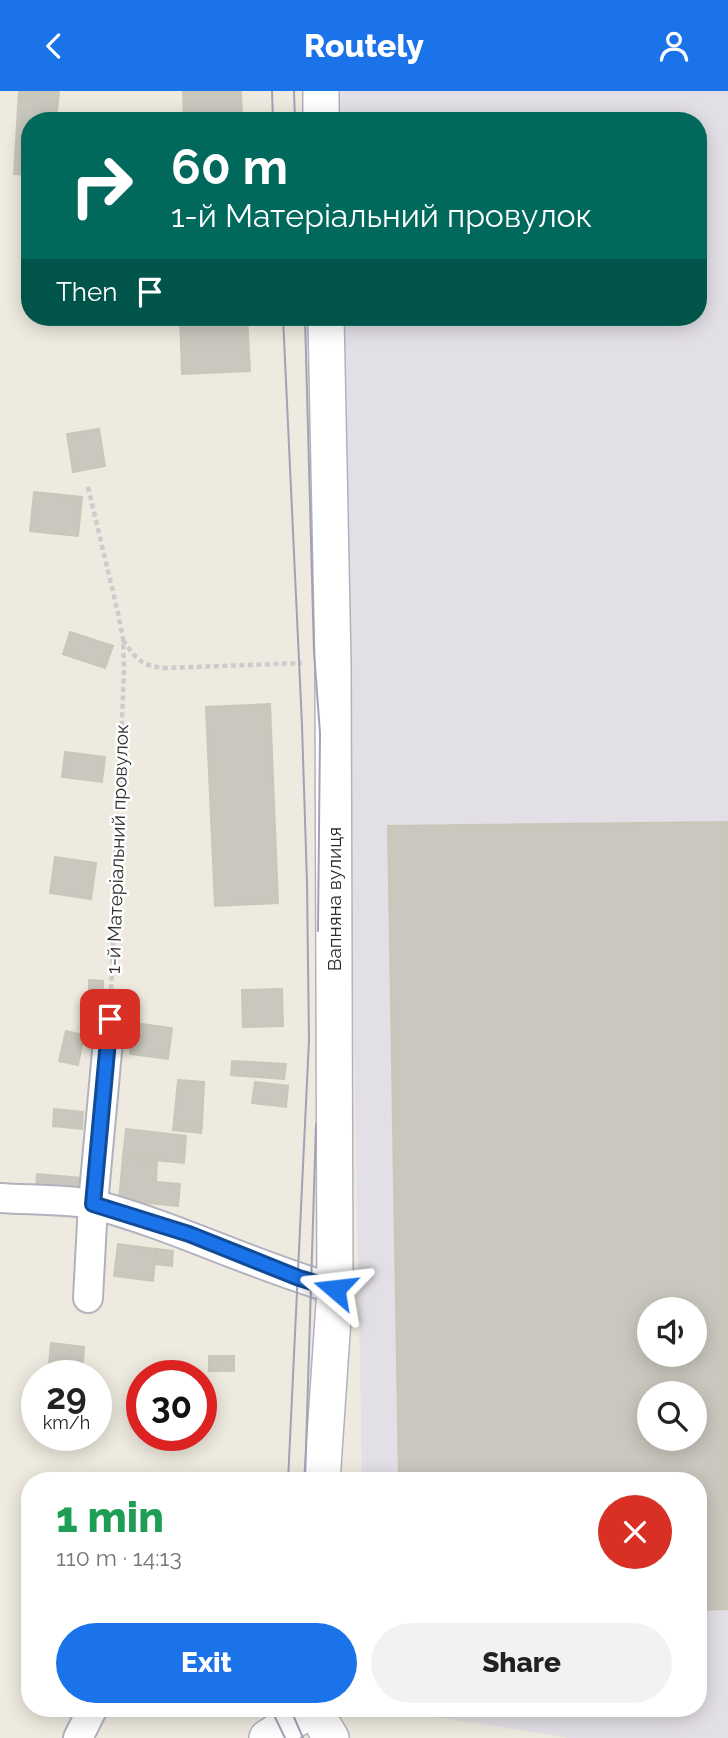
<!DOCTYPE html>
<meta charset="utf-8">
<style>
:root{--surface:#fff;--page:#f2f2f2;--text:#222;--muted:#767676;--accent:#1a73e8}
body{margin:0;font-family:Raleway,sans-serif;background:var(--page);color:var(--text);height:100vh;display:flex;flex-direction:column;font-size:26px;white-space:nowrap}
*{box-sizing:border-box;margin:0}
p{font-size:23px;color:var(--muted)}
.icon{flex:none;width:38px;height:38px;fill:none;stroke:currentColor;stroke-width:2;stroke-linecap:round;stroke-linejoin:round}
.map{position:relative;flex:1;overflow:hidden}
.side{position:absolute;left:21px;top:1381px;width:686px;height:245px;display:flex;flex-direction:column;background:var(--surface);border-radius:28px;box-shadow:0 4px 18px #0003}
.side>*{flex:none}
.banner{position:absolute;left:21px;top:21px;width:686px;height:214px;border-radius:28px;box-shadow:0 4px 18px #0003;background:#00695c;color:#fff;overflow:hidden}
.buttons{position:absolute;left:637px;top:1206px;display:grid;gap:14px}
.buttons a{display:grid;place-items:center;width:70px;height:70px;border-radius:50%;background:var(--surface);box-shadow:0 4px 18px #0003;font-size:35px}
.speed{position:absolute;left:21px;top:1269px;display:flex;gap:14px;font-size:35px;font-weight:700;text-align:center}
.speed>*{display:grid;place-content:center;width:91px;height:91px;border-radius:50%;background:var(--surface);box-shadow:0 4px 18px #0003;line-height:1}
.speed small{font-size:18px;font-weight:400}
.speed .limit{border:10px solid #d22;background:#fff;color:#111}
.pin{position:absolute;display:grid;place-items:center;width:60px;height:60px;color:#fff;margin:-30px;border-radius:14px;box-shadow:0 4px 10px #0006}
.me{position:absolute;width:77px;margin:-38px;rotate:287deg;stroke-linejoin:round;filter:drop-shadow(0 0 5px #0008)}
.turn{display:flex;align-items:center;gap:24px;height:147px;padding:0 35px;font-size:32px}
.turn .icon{width:91px;height:91px;stroke-width:2.5}
.turn b{display:block;font-size:49px;line-height:60px}
.then{display:flex;align-items:center;height:66px;padding:0 35px;background:#0003;gap:14px;font-size:26px}
.round{display:grid;place-items:center;flex:none;width:74px;height:74px;border-radius:37px;background:var(--page)}
.head{display:flex;align-items:center;justify-content:space-between;height:119px;padding:0 35px}
h1{font-size:42px;font-weight:800;line-height:52px;color:#1e9e55}
.cta{display:flex;gap:14px;margin-top:auto;padding:14px 35px}
.cta a{flex:1;height:80px;border-radius:42px;background:var(--accent);color:#fff;font-size:28px;font-weight:800;line-height:80px;text-align:center}
.cta a+a{background:var(--page);color:var(--text)}
header{display:flex;justify-content:space-between;align-items:center;height:91px;padding:0 35px;background:var(--accent);color:#fff;font-size:32px;font-weight:800}
.map>svg:first-child{display:block}
</style>
<header><svg class="icon" aria-label="back" viewBox="0 0 24 24"><path d="M15 5l-7 7 7 7"/></svg>Routely<svg class="icon" aria-label="person" viewBox="0 0 24 24"><circle cx="12" cy="8" r="4"/><path d="M4 21q1-7 8-7t8 7"/></svg></header>
<div class="map">
<svg width="728" height="1647" viewBox="0 0 728 1647">
<rect width="100%" height="100%" fill="#eeeadf"/>
<path fill="#e3dfe6" fill-rule="evenodd" d="M337,0H728V1647H570L417,1623L366,1620V1617H698V1390L362,1389L341,226H698V30H338ZM649,1218H695V1264H649ZM649,1302H695V1348H649Z"/>
<g fill="#c9c7be" stroke="#c9c7b8" stroke-width="2" fill-rule="evenodd">
<path d="M19,0H59L56,30H30V84L14,83Z"/>
<path d="M183,0H241L242,30H184Z"/>
<path d="M180,226H247L250,280L182,283Z"/>
<path d="M99,338L105,375L73,381L67,343Z"/>
<path d="M34,401L82,406L78,445L30,440Z"/>
<path d="M70,541L113,555L105,577L63,563Z"/>
<path d="M270,613L278,812L215,815L206,616Z"/>
<path d="M65,661L105,666L102,691L62,686Z"/>
<path d="M728,731V1518L698,1519V1390H399L388,735ZM649,1218H695V1264H649ZM649,1302H695V1348H649Z"/>
<path d="M55,766L96,772L91,808L50,802Z"/>
<path d="M89,889L103,890V905L89,904Z"/>
<path d="M282,898L283,935L243,936L242,899Z"/>
<path d="M134,932L172,937L168,968L130,963Z"/>
<path d="M66,940L84,944L78,974L59,970Z"/>
<path d="M232,970L286,973L284,988L231,984Z"/>
<path d="M178,989L204,991L202,1033L174,1030Z"/>
<path d="M255,991L288,995L286,1016L252,1012Z"/>
<path d="M54,1018L83,1021L82,1038L53,1035Z"/>
<path d="M174,1030L202,1033L201,1042L173,1039Z"/>
<path d="M126,1038L186,1045L184,1072L123,1066Z"/>
<path d="M123,1066L157,1070L156,1091L180,1093L178,1115L119,1109Z"/>
<path d="M37,1083L81,1087L80,1104L36,1101Z"/>
<path d="M118,1153L156,1158L153,1190L114,1185Z"/>
<path d="M156,1158L173,1160L172,1175L155,1173Z"/>
<path d="M51,1252L84,1256L82,1284H48Z"/>
<rect x="209" y="1265" width="25" height="15"/>
<path d="M366,1617H418L417,1623L366,1620Z"/>
</g>
<g fill="none" stroke-linecap="round" stroke-linejoin="round">
<defs>
<g id="minor">
<path d="M0,1107C27,1109 71,1108 96,1114C178,1136 254,1175 335,1198"/>
<path d="M88,1207L93,1113L110,928"/>
<path d="M78,1647L93,1617"/>
</g>
<g id="tertiary">
<path d="M321,0V30"/>
<path d="M322,1390L335,1198L333,572L326,226"/>
<path d="M313,1617L331,1647"/>
<path d="M267,1647L313,1617"/>
</g>
</defs>
<use href="#minor" stroke="#b2b2bf" stroke-width="32"/>
<use href="#tertiary" stroke="#b2b2bf" stroke-width="38"/>
<g stroke="#ccc" stroke-width="4.5" stroke-dasharray="5 3.5" stroke-linecap="butt">
<path d="M88,396L118,522L123,548L124,580L111,902"/>
<path d="M123,549C137,569 141,575 166,577L302,572"/>
</g>
<use href="#minor" stroke="#fff" stroke-width="28"/>
<use href="#tertiary" stroke="#fff" stroke-width="35"/>
<g stroke="#a3a1b6" stroke-width="2">
<path d="M272,0L273,30"/>
<path d="M294,0L295,30"/>
<path d="M283,226L302,634L307,792L309,949L288,1390"/>
<path d="M305,226L314,561L320,642L318,840"/>
<path d="M305,1390L316,1033"/>
<path d="M273,1617V1622L285,1647"/>
<path d="M290,1617L303,1647"/>
</g>
</g>
<g fill="none" stroke-linecap="round" stroke-linejoin="round">
<defs>
<path id="route" d="M110,928L93,1113L189,1143L299,1187L335,1198"/>
</defs>
<use href="#route" stroke="#114b97" stroke-width="18"/>
<use href="#route" stroke="#1a73e8" stroke-width="12"/>
</g>
<g text-anchor="middle" dominant-baseline="central" stroke-width="5" stroke-linejoin="round" paint-order="stroke">
<g font-size="19" fill="#2c2c2c" stroke="#fff">
<text transform="translate(117 758) rotate(-88)">1-й Матеріальний провулок</text>
<text transform="translate(334 808) rotate(-90)">Вапняна вулиця</text>
</g>
</g>
</svg>
<div class="buttons">
<a><svg class="icon" aria-label="sound" viewBox="0 0 24 24"><path d="M4 9h4l5-4v14l-5-4H4zM17 9q2 3 0 6"/></svg></a>
<a><svg class="icon" aria-label="search" viewBox="0 0 24 24"><circle cx="10" cy="10" r="6"/><path d="M15 15l6 6"/></svg></a>
</div>
<div class="speed"><div>29<small>km/h</small></div><div class="limit">30</div></div>
<div class="pin" style="left:110px;top:928px;background:#d93025"><svg class="icon" aria-label="arrive" viewBox="0 0 24 24"><path d="M6 21V4h12l-3 4 3 4H6"/></svg></div>
<svg class="me" style="left:335px;top:1198px" viewBox="-20 -20 40 40"><path d="M0-17L14 15 0 8-14 15z" fill="#1a73e8" stroke="#fff" stroke-width="4"/></svg>
<div class="banner">
<div class="turn"><svg class="icon" aria-label="right" viewBox="0 0 24 24"><path d="M7 20v-9h11M14 6l5 5-5 5"/></svg><div><b>60 m</b>1-й Матеріальний провулок</div></div>
<div class="then">Then<svg class="icon" aria-label="arrive" viewBox="0 0 24 24"><path d="M6 21V4h12l-3 4 3 4H6"/></svg></div>
</div>
<section class="side">
<div class="head"><div><h1>1 min</h1><p>110 m · 14:13</p></div><a class="round" style="background:#d93025;color:#fff"><svg class="icon" aria-label="close" viewBox="0 0 24 24"><path d="M6 6l12 12M18 6L6 18"/></svg></a></div>
<div class="cta"><a>Exit</a><a>Share</a></div>
</section>
</div>
